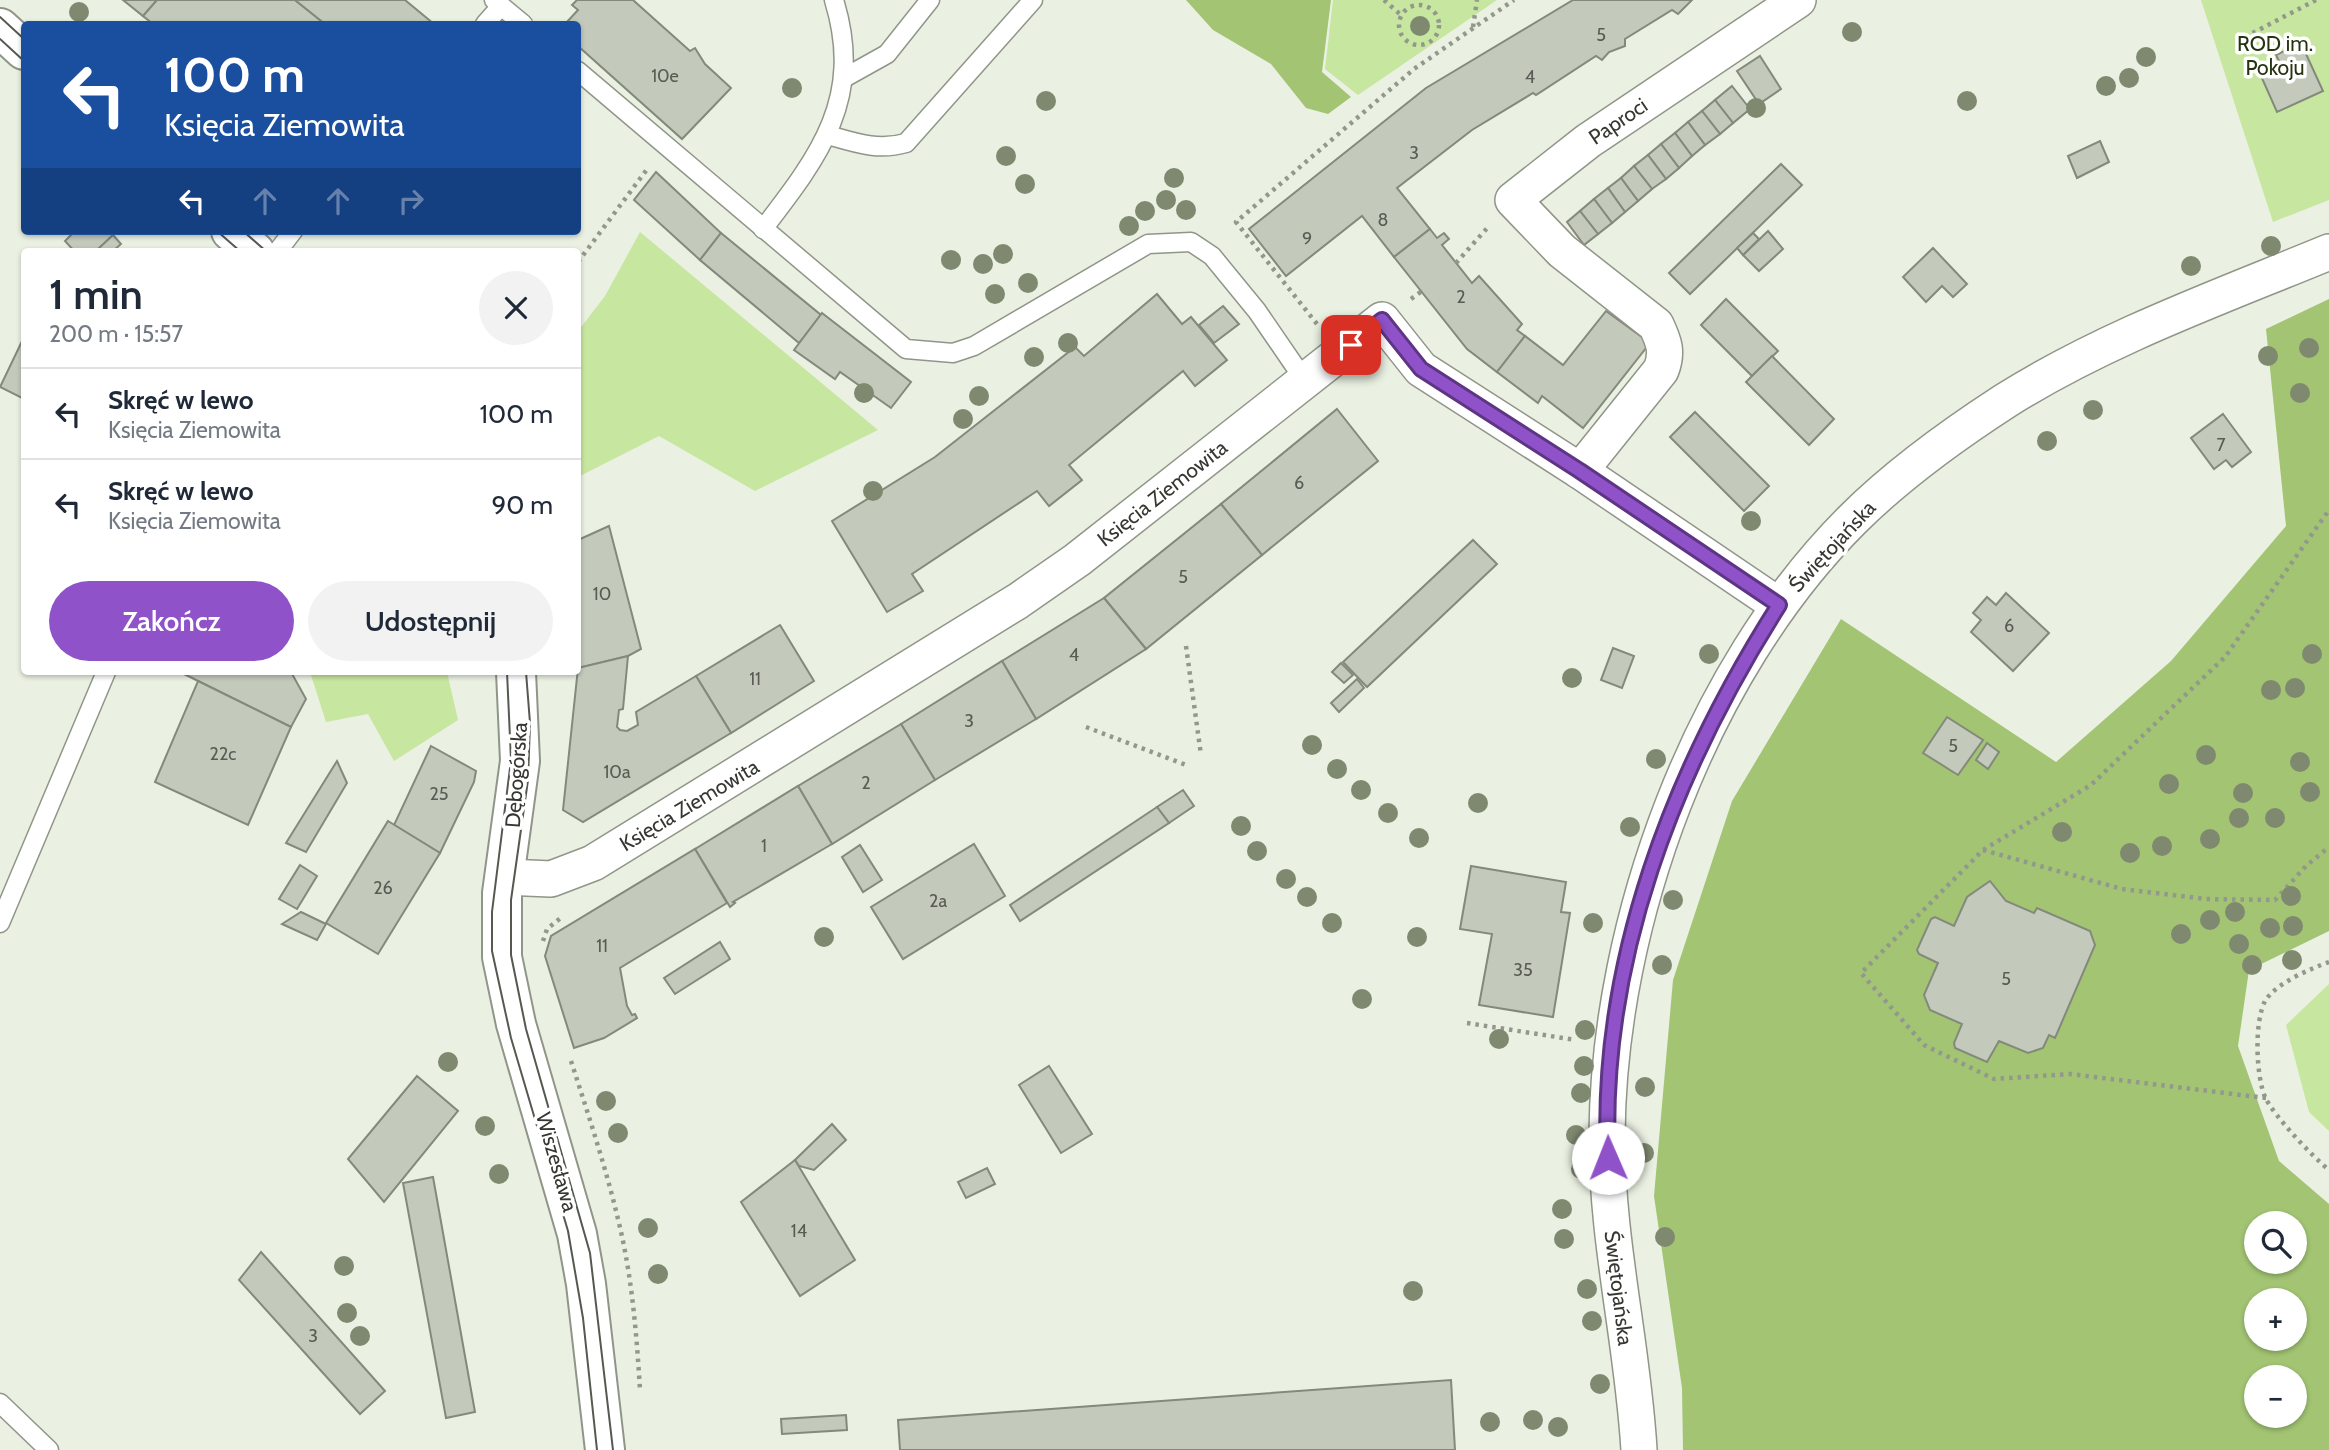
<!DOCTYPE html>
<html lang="pl">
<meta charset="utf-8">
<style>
:root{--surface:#fff;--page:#f2f2f3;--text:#1f2937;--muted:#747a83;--line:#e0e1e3;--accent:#8f52c9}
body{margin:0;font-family:Cabin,sans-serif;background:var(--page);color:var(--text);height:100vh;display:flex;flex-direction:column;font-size:26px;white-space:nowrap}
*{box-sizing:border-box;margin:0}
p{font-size:23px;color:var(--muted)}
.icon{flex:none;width:38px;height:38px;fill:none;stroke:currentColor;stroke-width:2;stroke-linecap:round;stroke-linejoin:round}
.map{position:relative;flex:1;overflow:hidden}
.drawer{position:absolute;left:21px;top:248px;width:560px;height:427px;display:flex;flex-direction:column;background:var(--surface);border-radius:7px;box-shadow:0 2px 5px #0004}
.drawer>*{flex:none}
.guide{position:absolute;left:21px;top:21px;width:560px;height:214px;border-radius:7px;box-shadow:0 2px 5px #0004;background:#1a4fa0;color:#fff;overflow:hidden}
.controls{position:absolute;left:2244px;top:1211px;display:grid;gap:14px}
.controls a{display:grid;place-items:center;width:63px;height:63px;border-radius:50%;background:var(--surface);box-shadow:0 2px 5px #0004;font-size:35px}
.pin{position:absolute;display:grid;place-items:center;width:60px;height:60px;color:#fff;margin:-30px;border-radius:14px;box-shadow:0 4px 10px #0006}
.me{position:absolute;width:77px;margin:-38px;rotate:359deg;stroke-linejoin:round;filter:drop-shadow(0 0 5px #0008)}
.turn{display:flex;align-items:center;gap:24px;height:147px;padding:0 28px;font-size:32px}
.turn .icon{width:91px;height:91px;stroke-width:2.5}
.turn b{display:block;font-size:49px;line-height:60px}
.lanes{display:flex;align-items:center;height:66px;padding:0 28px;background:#0003;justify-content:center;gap:35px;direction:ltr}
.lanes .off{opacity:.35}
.round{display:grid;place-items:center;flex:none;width:74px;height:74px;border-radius:37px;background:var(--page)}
.headline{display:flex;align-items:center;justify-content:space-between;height:119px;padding:0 28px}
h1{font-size:42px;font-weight:600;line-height:52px}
.button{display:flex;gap:14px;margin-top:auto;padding:14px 28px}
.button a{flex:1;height:80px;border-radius:42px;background:var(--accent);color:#fff;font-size:28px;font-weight:600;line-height:80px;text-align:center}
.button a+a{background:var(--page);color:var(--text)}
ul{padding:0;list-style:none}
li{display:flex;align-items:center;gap:21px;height:91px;padding:0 28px;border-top:2px solid var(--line)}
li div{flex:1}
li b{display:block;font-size:26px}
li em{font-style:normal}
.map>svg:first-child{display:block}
</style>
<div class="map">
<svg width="2329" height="1450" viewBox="0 0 2329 1450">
<rect width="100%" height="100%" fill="#eaf1e2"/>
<g fill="#c7e69f">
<path d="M1333,0H1497L1358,95L1325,69Z"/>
<path d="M2201,0H2329V200L2273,222Z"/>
<path d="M640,232L878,430L755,491L659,436L578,477V331L605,296Z"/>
<path d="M310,672H447L458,720L394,761L368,714L326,722Z"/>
<path d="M2329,984V1131L2309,1112L2286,1025Z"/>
</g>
<g fill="#a2c473" fill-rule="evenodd">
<path d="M1186,0H1331L1322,72L1351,97L1328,114L1306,108L1271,64L1213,30Z"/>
<path d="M2329,299V931L2249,970L2238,1046L2279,1161L2329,1204V1450H1683L1682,1388L1654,1196L1673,980L1732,801L1841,619L2056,762L2171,661L2286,526L2266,329ZM2256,1223H2294V1262H2256ZM2256,1300H2294V1339H2256ZM2256,1377H2294V1416H2256Z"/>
</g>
<g fill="#c3cabb" stroke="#83897b" stroke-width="2">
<path d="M123,0H157L143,16Z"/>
<path d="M157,0H295L325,24H153L143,16Z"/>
<path d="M295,0H405L434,24H325Z"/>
<path d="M577,0H633L690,51L695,48L705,64L731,88L682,139L578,46V24H565L578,10L572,5Z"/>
<path d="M1573,0H1692L1678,14L1672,10L1625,39V46L1609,52L1602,60L1596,56L1536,95L1533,93L1472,130L1397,188L1430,229L1394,257L1362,216L1286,276L1249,229L1426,88Z"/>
<path d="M2301,43L2323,91L2277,112L2261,76L2282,67L2276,55Z"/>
<path d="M1760,56L1781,89L1759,104L1737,71Z"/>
<path d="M1732,86L1750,109L1733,123L1715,100Z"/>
<path d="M1715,100L1733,123L1720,134L1702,111Z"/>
<path d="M1702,111L1720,134L1705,145L1688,122Z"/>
<path d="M1688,122L1705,145L1692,156L1675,133Z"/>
<path d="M1675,133L1692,156L1679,168L1661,144Z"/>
<path d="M2100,141L2109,162L2077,178L2068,156Z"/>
<path d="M1661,144L1679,168L1666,179L1648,155Z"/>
<path d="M1648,155L1666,179L1652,189L1634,166Z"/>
<path d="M1781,164L1802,185L1690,294L1669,273Z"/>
<path d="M1634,166L1652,189L1638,201L1621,178Z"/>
<path d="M656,172L721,233L700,260L634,200Z"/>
<path d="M1621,178L1638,201L1625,212L1608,188Z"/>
<path d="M1608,188L1625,212L1612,223L1594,199Z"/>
<path d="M1594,199L1612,223L1598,234L1580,211Z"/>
<path d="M1580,211L1598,234L1584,245L1567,222Z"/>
<path d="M1430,229L1437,238L1444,233L1449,239L1442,245L1472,283L1479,276L1522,324L1517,330L1525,336L1497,372L1467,349L1394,257Z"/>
<path d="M75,231H109L113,235L95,252H75L65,241Z"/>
<path d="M1768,231L1783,249L1759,271L1743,255Z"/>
<path d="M721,233L821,315L799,343L700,260Z"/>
<path d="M1753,233L1759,239L1743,255L1737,248Z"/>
<path d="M113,235L121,244L112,252H95Z"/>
<path d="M1933,248L1967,284L1953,297L1942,286L1926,302L1903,277Z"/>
<path d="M1157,294L1182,324L1191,317L1227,360L1195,386L1183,371L1069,465L1082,480L1049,506L1037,491L912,574L923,591L887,612L832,521L935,457L1075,347L1084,356Z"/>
<path d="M1726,299L1778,351L1752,376L1701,325Z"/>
<path d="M1223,306L1239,324L1214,343L1199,325Z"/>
<path d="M1606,311L1650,343L1583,428L1542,396L1538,403L1497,372L1525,336L1563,365Z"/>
<path d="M822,313L911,382L891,408L840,372L835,379L794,350Z"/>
<path d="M24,337V399L0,387Z"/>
<path d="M1772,356L1834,419L1809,445L1746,382Z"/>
<path d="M1337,409L1378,461L1262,555L1221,504Z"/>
<path d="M1695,412L1769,486L1744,511L1670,437Z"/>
<path d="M2223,414L2251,452L2232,467L2226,460L2214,469L2191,438Z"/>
<path d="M1221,504L1262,555L1146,649L1104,598Z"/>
<path d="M609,526L641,649L628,656L578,668V540Z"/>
<path d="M1473,540L1497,564L1367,687L1343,662Z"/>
<path d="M2006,593L2049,633L2013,671L1971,632L1981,620L1973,613L1987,597L1996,605Z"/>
<path d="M1104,598L1146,649L1036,719L1002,661Z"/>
<path d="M780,625L814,681L731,733L696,676Z"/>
<path d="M1613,648L1634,656L1622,688L1601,680Z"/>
<path d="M628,656L623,709L619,710L617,727L620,730L627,731L638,725L636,712L696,676L731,733L583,822L563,810L578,668Z"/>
<path d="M1002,661L1036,719L935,780L901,724Z"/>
<path d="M1341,663L1353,675L1344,683L1332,672Z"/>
<path d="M180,672H291L306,699L291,727Z"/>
<path d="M1357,679L1364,688L1339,712L1331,703Z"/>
<path d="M198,681L291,727L248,825L155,782Z"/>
<path d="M1947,717L1983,740L1958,775L1923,753Z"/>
<path d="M901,724L935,780L832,844L798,786Z"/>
<path d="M1987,743L1999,752L1988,769L1976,760Z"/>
<path d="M431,746L476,771L474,782L440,853L394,825Z"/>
<path d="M337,761L347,783L306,852L286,843Z"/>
<path d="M798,786L832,844L733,902L735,903L730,907L695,849Z"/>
<path d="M1183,790L1194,806L1169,823L1157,807Z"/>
<path d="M1157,807L1169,823L1020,921L1010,905Z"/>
<path d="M388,821L440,853L378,954L326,923Z"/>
<path d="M974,844L1005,896L903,959L871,907Z"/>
<path d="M860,845L882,880L863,892L842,857Z"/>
<path d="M695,849L727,903L620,968L627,1006L632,1015L635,1014L637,1018L604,1038L574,1048L545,956L551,936Z"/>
<path d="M300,865L317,876L297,909L279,899Z"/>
<path d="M1471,866L1566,882L1561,912L1570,913L1553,1017L1479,1005L1492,934L1460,929Z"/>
<path d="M1990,881L2006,901L2034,913L2037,908L2090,931L2095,945L2055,1038L2049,1035L2043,1048L2028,1053L1999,1041L1987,1062L1955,1048L1954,1043L1962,1024L1930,1010L1924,995L1938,963L1919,954L1917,950L1931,919L1935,917L1954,926L1967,897Z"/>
<path d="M301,912L326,924L317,940L282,924Z"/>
<path d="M720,942L730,959L675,994L664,978Z"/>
<path d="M1049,1066L1092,1134L1061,1153L1019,1085Z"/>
<path d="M417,1076L458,1111L384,1202L348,1159Z"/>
<path d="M832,1124L846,1140L814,1170L799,1166L795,1160Z"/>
<path d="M795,1160L855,1260L800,1296L741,1202Z"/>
<path d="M987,1168L995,1184L966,1198L958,1182Z"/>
<path d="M433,1177L475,1412L446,1418L403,1183Z"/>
<path d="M261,1252L385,1391L360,1414L239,1280Z"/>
<path d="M1451,1380L1455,1450H900L898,1420Z"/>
<path d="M846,1415L847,1430L782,1434L781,1419Z"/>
</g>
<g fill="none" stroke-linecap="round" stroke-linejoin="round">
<defs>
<g id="lane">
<path d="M494,0L523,24"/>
<path d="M485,24L501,6"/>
<path d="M578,71L906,349L953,353L974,346L1148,244L1191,242L1212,256L1257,311L1305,381"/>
<path d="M844,78L887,54L930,0"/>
<path d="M828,135C856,143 878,151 906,143L1033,0"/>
<path d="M763,229C820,155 864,98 834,0"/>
<path d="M277,252L293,231"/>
<path d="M0,923L106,672"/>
<path d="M0,1403L49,1450"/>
</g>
<g id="street">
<path d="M1580,471L1661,370C1668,352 1664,342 1656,325L1562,251L1513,200L1588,141L1798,0"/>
<path d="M505,877L551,879L593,863L1018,601L1077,560L1382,320L1421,369L1580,471L1778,605"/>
<path d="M1639,1450C1633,1344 1606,1240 1607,1134C1609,921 1700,672 1852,520C1897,475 1951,436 2005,401C2105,338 2220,297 2329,252"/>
</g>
<g id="secondary">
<path d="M0,28L24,50"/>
<path d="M231,231L255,252"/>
<path d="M516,672L520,761L502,893V957L516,1024L577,1234L586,1284L605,1450"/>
</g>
</defs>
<use href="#lane" stroke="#8f9688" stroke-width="21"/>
<use href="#street" stroke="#8f9688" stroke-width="38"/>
<use href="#secondary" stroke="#8f9688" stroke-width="42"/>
<g stroke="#93988d" stroke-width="4.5" stroke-dasharray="3.5 5" stroke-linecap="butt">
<path d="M1384,0L1401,15"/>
<circle cx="1419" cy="25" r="20"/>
<path d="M1473,27L1477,0"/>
<path d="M2245,37L2316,0"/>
<path d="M578,262L648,168"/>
<path d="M1456,263L1489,226"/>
<path d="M1411,299L1422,291"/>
<path d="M1317,324L1236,222L1414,69L1514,0"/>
<path d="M1186,646L1201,755"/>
<path d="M1086,727L1186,765"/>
<path d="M1983,850L2122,889L2206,899L2275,900L2306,866L2329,847"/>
<path d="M543,941L547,929L563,916"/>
<path d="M2329,962C2310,969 2276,983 2265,1001C2254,1023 2256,1075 2265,1097C2274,1116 2312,1156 2329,1170"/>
<path d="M1467,1023L1576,1040"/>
<path d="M571,1061C590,1120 610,1180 623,1241C633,1290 637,1340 640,1390"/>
<path d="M2266,1098L2070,1074L1994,1079L1924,1045L1861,973L1983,850L2091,785L2225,657L2329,510"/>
</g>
<use href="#lane" stroke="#fff" stroke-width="18"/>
<use href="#street" stroke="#fff" stroke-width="35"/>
<use href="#secondary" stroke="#fff" stroke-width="38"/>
<g stroke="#555951" stroke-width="2">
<path d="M0,17L24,39"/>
<path d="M0,39L24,61"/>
<path d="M217,231L241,252"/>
<path d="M243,231L267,252"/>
<path d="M507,672L511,760L492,912V951L511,1038L568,1231L583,1318L597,1450"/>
<path d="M526,672L530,723L528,780L511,900V955L526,1029L590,1253L613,1450"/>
</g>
</g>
<g fill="#7f8970">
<circle cx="79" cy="12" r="10"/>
<circle cx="1420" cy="26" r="10"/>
<circle cx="1852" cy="32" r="10"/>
<circle cx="2146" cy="57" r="10"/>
<circle cx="2129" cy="78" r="10"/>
<circle cx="2106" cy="86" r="10"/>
<circle cx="792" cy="88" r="10"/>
<circle cx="1046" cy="101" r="10"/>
<circle cx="1967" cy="101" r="10"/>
<circle cx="1756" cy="108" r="10"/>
<circle cx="1006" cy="156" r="10"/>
<circle cx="1174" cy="178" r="10"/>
<circle cx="1025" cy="184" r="10"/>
<circle cx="1166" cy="200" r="10"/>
<circle cx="1186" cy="210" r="10"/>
<circle cx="1145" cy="211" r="10"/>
<circle cx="1129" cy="226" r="10"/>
<circle cx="2271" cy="246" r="10"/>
<circle cx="1003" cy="254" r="10"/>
<circle cx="951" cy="260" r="10"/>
<circle cx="983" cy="264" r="10"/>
<circle cx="2191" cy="266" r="10"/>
<circle cx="1028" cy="283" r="10"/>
<circle cx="995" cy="294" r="10"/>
<circle cx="1068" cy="343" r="10"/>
<circle cx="2309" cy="348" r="10"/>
<circle cx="2268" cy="356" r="10"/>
<circle cx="1034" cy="357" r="10"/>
<circle cx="864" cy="393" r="10"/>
<circle cx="2300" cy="393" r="10"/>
<circle cx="979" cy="396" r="10"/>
<circle cx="2093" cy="410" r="10"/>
<circle cx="963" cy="419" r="10"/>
<circle cx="2047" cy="441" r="10"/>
<circle cx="873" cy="491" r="10"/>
<circle cx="1751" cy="521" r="10"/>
<circle cx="1709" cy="654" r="10"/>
<circle cx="2312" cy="654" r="10"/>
<circle cx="1572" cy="678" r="10"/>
<circle cx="2295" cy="688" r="10"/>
<circle cx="2271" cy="690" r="10"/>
<circle cx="1312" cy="745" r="10"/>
<circle cx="2206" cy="755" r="10"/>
<circle cx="1656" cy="759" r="10"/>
<circle cx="2300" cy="762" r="10"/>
<circle cx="1337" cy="769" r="10"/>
<circle cx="2169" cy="784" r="10"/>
<circle cx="1361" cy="790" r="10"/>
<circle cx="2310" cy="792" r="10"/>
<circle cx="2243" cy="793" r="10"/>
<circle cx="1478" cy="803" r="10"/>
<circle cx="1388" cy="813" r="10"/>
<circle cx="2239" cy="818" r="10"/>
<circle cx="2275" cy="818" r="10"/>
<circle cx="1241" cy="826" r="10"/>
<circle cx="1630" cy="827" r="10"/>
<circle cx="2062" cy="832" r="10"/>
<circle cx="1419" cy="838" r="10"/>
<circle cx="2210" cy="839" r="10"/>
<circle cx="2162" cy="846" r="10"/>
<circle cx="1257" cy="851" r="10"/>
<circle cx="2130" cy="853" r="10"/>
<circle cx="1286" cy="879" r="10"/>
<circle cx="2291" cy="896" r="10"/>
<circle cx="1307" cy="897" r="10"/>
<circle cx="1673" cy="900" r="10"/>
<circle cx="2235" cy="912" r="10"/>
<circle cx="2210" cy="920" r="10"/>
<circle cx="1332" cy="923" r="10"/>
<circle cx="1593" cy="923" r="10"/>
<circle cx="2293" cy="926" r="10"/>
<circle cx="2270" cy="928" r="10"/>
<circle cx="2181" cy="934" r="10"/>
<circle cx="824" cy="937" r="10"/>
<circle cx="1417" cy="937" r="10"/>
<circle cx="2239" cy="944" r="10"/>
<circle cx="2292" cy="960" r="10"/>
<circle cx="1662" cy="965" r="10"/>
<circle cx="2252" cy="965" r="10"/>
<circle cx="1362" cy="999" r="10"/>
<circle cx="1585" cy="1030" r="10"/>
<circle cx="1499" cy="1039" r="10"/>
<circle cx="448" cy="1062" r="10"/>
<circle cx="1584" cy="1066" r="10"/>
<circle cx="1645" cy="1087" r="10"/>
<circle cx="1581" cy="1093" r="10"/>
<circle cx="606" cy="1101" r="10"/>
<circle cx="485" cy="1126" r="10"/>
<circle cx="618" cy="1133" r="10"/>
<circle cx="1576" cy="1135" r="10"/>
<circle cx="1644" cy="1153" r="10"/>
<circle cx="1581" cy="1169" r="10"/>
<circle cx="499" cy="1174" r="10"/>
<circle cx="1562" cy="1209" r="10"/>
<circle cx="648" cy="1228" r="10"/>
<circle cx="1665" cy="1237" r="10"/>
<circle cx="1564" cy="1239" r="10"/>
<circle cx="344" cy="1266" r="10"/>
<circle cx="658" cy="1274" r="10"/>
<circle cx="1587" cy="1289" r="10"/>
<circle cx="1413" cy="1291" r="10"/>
<circle cx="347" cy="1313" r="10"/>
<circle cx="1592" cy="1321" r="10"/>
<circle cx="360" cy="1336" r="10"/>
<circle cx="1600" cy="1384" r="10"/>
<circle cx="1533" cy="1420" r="10"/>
<circle cx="1490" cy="1422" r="10"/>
<circle cx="1558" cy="1427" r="10"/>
</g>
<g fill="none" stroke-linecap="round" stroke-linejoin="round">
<defs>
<path id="route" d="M1351,345L1382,320L1421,369L1580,471L1779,605C1674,770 1599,961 1608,1158"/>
</defs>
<use href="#route" stroke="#5d3583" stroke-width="18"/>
<use href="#route" stroke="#8f52c9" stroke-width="12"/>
</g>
<g text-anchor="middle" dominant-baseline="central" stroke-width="7" stroke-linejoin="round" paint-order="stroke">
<g font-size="18" fill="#585c54">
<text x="1601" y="35">5</text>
<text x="665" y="76">10e</text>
<text x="1530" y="77">4</text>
<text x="1414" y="153">3</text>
<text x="1383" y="220">8</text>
<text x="1307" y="239">9</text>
<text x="1461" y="297">2</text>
<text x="2221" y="445">7</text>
<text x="1299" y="483">6</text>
<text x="1183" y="577">5</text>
<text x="602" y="594">10</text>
<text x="2009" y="626">6</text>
<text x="1074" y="655">4</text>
<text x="755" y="679">11</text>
<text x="969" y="721">3</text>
<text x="1953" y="746">5</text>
<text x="223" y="754">22c</text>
<text x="617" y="772">10a</text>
<text x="866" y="783">2</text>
<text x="439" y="794">25</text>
<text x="764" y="846">1</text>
<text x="383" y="888">26</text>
<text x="938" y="901">2a</text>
<text x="602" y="946">11</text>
<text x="1523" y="970">35</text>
<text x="2006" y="979">5</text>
<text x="799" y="1231">14</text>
<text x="313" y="1336">3</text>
</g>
<g font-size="21" fill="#273412" stroke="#fff">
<text x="2275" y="43">ROD im.<tspan x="2275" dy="24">Pokoju</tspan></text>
</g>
<g font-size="21" fill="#353832" stroke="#fff">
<text transform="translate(1618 121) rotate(-34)">Paproci</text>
<text transform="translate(1162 493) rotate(-38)">Księcia Ziemowita</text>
<text transform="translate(1832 546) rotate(-47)">Świętojańska</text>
<text transform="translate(516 775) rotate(-86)">Dębogórska</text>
<text transform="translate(689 805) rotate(-31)">Księcia Ziemowita</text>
<text transform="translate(557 1162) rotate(74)">Wiszesława</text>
<text transform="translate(1619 1288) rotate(83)">Świętojańska</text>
</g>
</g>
</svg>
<div class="controls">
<a><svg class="icon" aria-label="search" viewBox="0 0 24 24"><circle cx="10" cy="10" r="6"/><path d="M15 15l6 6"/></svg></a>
<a>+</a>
<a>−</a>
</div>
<div class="pin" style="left:1351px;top:345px;background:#d93025"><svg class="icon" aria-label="arrive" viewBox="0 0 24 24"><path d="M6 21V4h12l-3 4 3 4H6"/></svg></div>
<svg class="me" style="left:1608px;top:1158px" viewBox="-20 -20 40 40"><circle r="19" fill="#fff"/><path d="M0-13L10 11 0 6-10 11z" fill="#8f52c9"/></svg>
<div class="guide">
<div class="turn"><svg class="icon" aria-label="left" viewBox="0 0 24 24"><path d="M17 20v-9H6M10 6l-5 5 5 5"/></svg><div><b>100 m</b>Księcia Ziemowita</div></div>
<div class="lanes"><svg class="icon" aria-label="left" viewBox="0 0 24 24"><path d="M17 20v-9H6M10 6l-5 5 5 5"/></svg><svg class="icon off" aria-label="ahead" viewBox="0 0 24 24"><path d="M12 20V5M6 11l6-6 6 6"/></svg><svg class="icon off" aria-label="ahead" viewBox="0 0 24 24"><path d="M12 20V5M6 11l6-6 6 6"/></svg><svg class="icon off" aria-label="right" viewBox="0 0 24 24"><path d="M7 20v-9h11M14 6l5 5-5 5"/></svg></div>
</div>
<section class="drawer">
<div class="headline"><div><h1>1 min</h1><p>200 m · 15:57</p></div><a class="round"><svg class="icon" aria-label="close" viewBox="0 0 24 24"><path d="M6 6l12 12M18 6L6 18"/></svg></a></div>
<ul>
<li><svg class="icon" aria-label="left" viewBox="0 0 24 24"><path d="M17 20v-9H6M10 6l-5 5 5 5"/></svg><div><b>Skręć w lewo</b><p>Księcia Ziemowita</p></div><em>100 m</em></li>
<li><svg class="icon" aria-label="left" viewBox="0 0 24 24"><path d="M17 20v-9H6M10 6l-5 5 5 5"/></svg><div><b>Skręć w lewo</b><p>Księcia Ziemowita</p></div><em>90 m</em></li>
</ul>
<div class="button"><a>Zakończ</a><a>Udostępnij</a></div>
</section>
</div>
